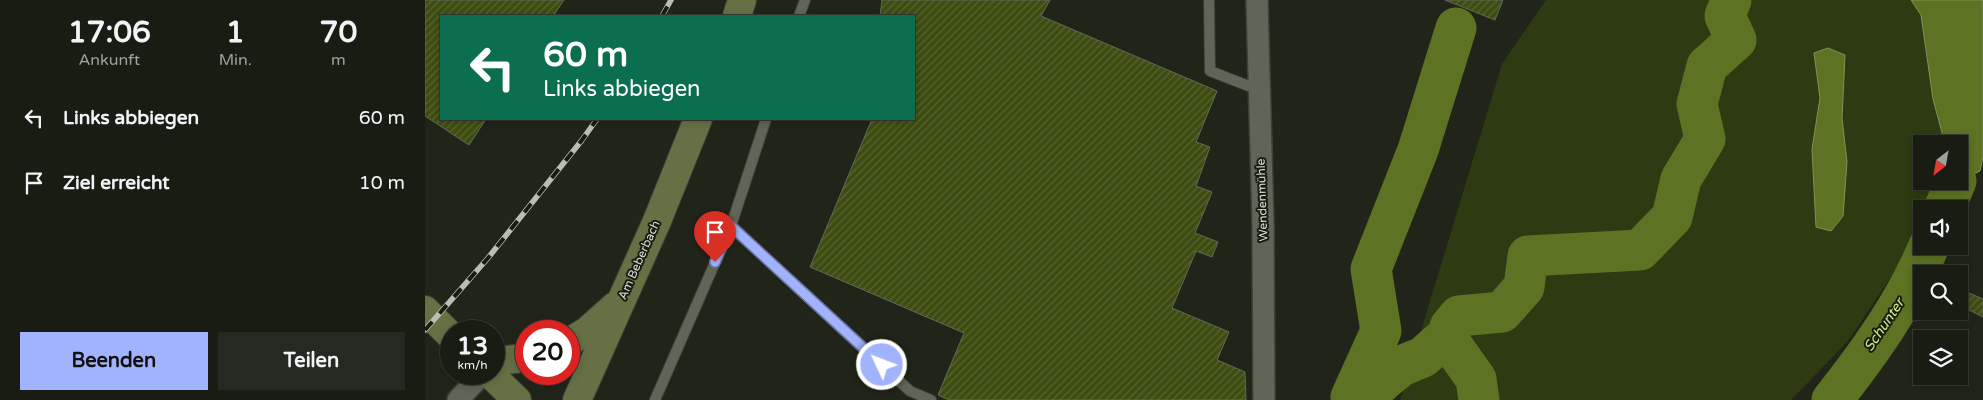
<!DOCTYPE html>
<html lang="de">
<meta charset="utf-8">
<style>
:root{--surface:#191c13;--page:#262921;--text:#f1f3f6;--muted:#9fa1a0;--line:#373a33;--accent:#a1b3fd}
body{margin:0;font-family:"Varela Round",sans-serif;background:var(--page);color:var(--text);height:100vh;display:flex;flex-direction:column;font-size:19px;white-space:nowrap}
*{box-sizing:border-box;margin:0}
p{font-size:16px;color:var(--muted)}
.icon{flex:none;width:28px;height:28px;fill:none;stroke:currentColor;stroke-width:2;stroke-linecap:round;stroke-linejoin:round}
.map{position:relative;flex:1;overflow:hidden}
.sheet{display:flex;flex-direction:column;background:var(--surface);width:425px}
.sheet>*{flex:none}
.guide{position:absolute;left:15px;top:15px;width:475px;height:105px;border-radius:0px;box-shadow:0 2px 8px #0003,0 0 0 1px var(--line);background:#0b6e4f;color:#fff;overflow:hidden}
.needle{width:32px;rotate:211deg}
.controls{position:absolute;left:1488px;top:135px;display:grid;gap:10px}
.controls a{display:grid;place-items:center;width:55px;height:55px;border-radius:0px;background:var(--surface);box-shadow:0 2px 8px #0003,0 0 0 1px var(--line);font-size:25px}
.speed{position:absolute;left:15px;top:320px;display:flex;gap:10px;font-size:25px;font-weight:700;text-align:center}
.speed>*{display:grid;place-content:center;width:65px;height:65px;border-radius:50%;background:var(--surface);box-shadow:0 2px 8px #0003,0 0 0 1px var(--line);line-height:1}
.speed small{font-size:12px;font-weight:400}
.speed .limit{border:8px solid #d22;background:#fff;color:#111}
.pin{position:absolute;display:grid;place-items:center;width:42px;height:42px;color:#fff;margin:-51px -21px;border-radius:50% 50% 50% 0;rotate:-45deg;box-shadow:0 0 5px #0007}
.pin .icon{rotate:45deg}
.me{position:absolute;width:55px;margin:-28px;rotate:313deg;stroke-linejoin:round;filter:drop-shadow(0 0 4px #0008)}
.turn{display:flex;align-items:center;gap:18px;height:105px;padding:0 20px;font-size:22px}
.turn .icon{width:65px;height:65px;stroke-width:2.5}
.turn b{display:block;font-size:35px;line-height:42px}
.eta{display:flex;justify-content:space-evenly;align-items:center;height:85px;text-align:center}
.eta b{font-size:30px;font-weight:700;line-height:35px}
.primary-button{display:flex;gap:10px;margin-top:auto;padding:10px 20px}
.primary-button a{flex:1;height:58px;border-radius:0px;background:var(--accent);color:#111;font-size:20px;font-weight:700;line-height:58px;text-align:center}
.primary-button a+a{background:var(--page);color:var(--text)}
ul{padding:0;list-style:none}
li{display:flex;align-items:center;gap:15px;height:65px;padding:0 20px}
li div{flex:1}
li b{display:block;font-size:19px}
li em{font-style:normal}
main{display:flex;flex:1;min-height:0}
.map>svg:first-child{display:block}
</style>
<main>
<section class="sheet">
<div class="eta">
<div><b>17:06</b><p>Ankunft</p></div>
<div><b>1</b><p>Min.</p></div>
<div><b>70</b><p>m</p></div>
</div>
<ul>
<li><svg class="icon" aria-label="left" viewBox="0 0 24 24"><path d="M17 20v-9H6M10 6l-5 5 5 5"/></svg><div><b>Links abbiegen</b></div><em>60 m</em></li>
<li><svg class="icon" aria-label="arrive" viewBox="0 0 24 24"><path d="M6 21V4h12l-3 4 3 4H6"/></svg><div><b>Ziel erreicht</b></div><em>10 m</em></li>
</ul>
<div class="primary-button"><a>Beenden</a><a>Teilen</a></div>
</section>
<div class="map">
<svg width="1558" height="400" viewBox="0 0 1558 400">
<defs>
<pattern id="building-hatch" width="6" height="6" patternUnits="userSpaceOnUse" patternTransform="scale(1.25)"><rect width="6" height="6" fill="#3d4c10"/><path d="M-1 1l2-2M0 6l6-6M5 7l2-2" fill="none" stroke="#586532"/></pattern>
</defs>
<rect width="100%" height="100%" fill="#212519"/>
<path fill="#2e3a11" d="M1121,0H1486L1496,15L1508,99L1520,144H1496V181H1534L1555,171L1523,209H1496V240L1472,268L1423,341L1366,400H975L1077,64Z"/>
<g fill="#5d7223" stroke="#839359">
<path d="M1486,0H1558V157L1555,171L1534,180V144H1520L1508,99L1496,15Z"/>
<path d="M1403,48L1420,55L1417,118L1422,162L1418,216L1406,231L1391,227L1387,149L1395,98L1389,53Z"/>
</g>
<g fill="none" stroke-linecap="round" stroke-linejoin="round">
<g stroke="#5d7223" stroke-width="41">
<path d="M1519,209L1531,181"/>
<path d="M927,400L926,397L956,331L946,269L993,150L1031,28"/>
<path d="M942,400L945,393L960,379L976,366L998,357L1025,333"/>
<path d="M1054,400L1051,379L1024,341L1025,327L1034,316L1077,312L1099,287L1103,256L1215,250L1247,217L1256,179L1280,139L1272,104L1282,66L1311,40L1300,16L1306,0"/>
<path d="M1407,400C1445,352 1480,303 1504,246"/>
</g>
</g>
<g fill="url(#building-hatch)" stroke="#63695a">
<path d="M0,0H139L128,16H16V119H61L44,145L0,116Z"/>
<path d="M457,0H625L616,16L792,91L771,142L785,147L771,186L787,192L770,233L793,242L787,257L771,251L747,308L804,332L792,360L820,372L821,400H524L513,395L539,333L385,267L447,119H489V16H455Z"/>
<path d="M1020,0H1078L1070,20Z"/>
<path d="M1544,293L1558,299V317L1538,307Z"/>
</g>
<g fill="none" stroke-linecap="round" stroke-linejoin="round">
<defs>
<g id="service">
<path d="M784,0L785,71L834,90"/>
<path d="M374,16L380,0"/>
<path d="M306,226L341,119"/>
<path d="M230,400L306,226L485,391L506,400"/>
</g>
<g id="minor">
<path d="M832,0L838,224L839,400"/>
<path d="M33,400L57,374"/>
</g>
<g id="secondary">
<path d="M312,16L317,0"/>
<path d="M0,310L26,336"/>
<path d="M144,342L162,331L190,306"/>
<path d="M69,361L101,358"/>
<path d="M65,374L92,400"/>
<path d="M152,400L232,221L273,119"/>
</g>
</defs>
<use href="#service" stroke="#3d4037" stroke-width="12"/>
<use href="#minor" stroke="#3d4037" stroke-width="24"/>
<use href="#secondary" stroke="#3d4037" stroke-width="30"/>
<use href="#service" stroke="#606557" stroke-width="10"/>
<use href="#minor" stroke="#606557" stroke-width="21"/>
<use href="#secondary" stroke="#657144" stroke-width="28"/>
<defs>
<g id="rail">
<path d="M237,16L246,0"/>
<path d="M0,330L63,258L157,140L172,119"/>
</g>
</defs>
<use href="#rail" stroke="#babdb4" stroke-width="5.5"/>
<use href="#rail" stroke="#181c10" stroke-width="4" stroke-dasharray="11" stroke-linecap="butt"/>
</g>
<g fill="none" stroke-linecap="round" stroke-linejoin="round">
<defs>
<path id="route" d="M290,262L306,226L457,365"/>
</defs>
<use href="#route" stroke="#6974a4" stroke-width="12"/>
<use href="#route" stroke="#a1b3fd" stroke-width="9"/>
</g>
<g text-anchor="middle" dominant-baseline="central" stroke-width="4" stroke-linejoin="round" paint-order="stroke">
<g font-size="12" fill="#dcdfd7" stroke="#181c10">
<text transform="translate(837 200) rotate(-92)">Wendenmühle</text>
<text transform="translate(214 260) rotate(-66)">Am Beberbach</text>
</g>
<g font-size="14" font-style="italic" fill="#d0f086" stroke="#181c10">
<text transform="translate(1459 325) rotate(-56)">Schunter</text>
</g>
</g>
</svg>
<div class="controls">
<a><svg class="needle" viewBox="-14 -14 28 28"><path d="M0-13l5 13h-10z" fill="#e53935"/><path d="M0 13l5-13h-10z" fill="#9fa1a0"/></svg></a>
<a><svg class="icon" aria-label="sound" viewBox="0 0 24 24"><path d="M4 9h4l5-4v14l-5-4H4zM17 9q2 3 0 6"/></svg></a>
<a><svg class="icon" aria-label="search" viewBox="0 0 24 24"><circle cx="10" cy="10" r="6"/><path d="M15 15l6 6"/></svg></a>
<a><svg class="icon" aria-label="layers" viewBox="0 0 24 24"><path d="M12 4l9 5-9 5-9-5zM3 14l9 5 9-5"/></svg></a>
</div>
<div class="speed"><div>13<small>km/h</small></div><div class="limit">20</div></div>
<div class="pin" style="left:290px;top:262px;background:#d93025"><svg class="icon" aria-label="arrive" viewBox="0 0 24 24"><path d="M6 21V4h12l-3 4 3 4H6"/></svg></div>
<svg class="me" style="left:457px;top:365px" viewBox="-20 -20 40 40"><circle r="17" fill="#a1b3fd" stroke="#fff" stroke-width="3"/><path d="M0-11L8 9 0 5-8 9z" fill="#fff"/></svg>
<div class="guide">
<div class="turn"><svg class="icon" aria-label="left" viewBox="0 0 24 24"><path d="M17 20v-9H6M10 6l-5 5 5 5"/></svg><div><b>60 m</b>Links abbiegen</div></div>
</div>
</div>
</main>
